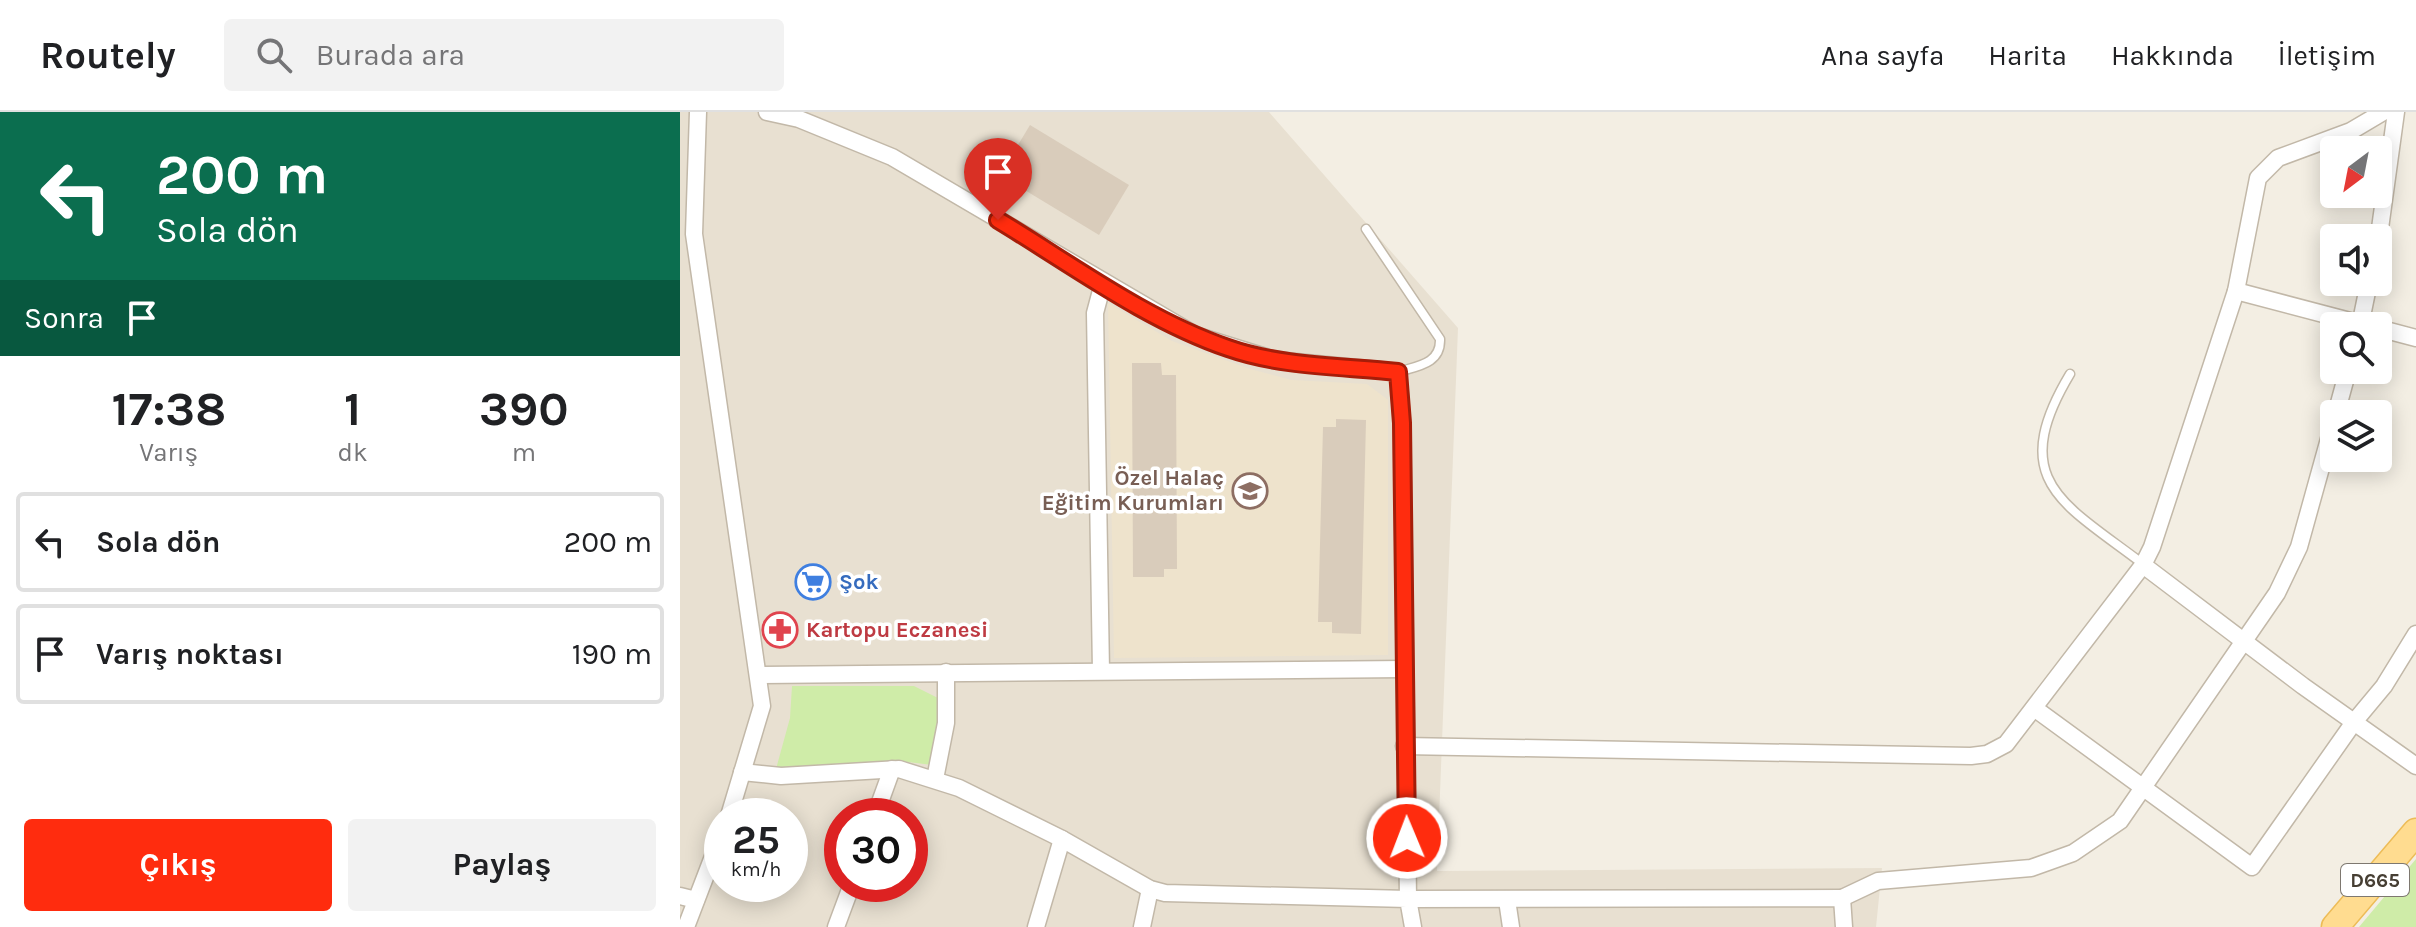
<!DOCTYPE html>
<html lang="tr">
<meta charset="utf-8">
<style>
:root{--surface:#fff;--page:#f2f2f2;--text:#202124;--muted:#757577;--line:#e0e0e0;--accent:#ff2c0e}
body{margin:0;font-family:Karla,sans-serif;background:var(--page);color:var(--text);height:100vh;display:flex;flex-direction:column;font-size:30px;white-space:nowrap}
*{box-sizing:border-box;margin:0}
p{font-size:26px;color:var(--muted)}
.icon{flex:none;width:44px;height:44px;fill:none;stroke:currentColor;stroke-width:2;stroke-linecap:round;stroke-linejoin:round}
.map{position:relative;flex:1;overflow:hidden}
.drawer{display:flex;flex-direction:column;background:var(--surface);width:680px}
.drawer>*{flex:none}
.guide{background:#0b6e4f;color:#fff;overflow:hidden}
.needle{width:52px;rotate:212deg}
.tools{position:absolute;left:1640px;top:24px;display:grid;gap:16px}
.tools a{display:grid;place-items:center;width:72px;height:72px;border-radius:8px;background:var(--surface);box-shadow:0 4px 20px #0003;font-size:40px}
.speed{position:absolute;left:24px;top:686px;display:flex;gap:16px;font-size:40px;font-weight:700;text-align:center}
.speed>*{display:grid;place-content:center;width:104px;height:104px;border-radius:50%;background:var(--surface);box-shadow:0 4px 20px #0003;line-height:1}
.speed small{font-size:20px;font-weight:400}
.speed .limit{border:12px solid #d22;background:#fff;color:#111}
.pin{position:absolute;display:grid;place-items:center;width:68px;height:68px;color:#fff;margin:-82px -34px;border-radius:50% 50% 50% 0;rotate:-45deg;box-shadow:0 0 8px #0007}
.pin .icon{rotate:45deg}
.me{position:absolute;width:88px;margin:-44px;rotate:359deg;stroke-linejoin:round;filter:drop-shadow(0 0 6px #0008)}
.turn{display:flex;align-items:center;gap:28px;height:168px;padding:0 24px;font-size:36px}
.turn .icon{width:104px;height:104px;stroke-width:2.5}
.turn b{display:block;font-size:56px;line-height:68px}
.then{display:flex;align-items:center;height:76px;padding:0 24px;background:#0003;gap:16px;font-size:30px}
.eta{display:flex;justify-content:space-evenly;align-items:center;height:136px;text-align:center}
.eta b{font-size:48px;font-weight:700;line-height:56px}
.cta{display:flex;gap:16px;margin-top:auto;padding:16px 24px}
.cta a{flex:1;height:92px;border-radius:8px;background:var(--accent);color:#fff;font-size:32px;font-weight:700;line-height:92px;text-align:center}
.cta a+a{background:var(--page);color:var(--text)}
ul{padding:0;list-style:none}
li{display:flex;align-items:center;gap:24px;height:100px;margin:0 16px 12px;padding:0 8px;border:4px solid var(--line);border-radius:8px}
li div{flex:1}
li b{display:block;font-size:30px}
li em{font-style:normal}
header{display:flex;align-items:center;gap:48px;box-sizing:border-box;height:112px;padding:0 40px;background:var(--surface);border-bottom:2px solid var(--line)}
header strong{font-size:38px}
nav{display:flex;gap:44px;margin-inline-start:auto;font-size:28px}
.search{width:560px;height:72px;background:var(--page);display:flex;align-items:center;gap:20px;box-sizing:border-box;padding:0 28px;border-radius:8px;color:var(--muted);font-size:30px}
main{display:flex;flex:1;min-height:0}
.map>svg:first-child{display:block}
</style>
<header>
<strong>Routely</strong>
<div class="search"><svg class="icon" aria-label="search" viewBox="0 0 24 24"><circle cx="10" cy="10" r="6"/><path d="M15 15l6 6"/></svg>Burada ara</div>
<nav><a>Ana sayfa</a><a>Harita</a><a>Hakkında</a><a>İletişim</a></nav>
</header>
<main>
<section class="drawer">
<div class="guide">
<div class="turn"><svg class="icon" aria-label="left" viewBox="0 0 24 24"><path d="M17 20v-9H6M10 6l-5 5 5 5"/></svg><div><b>200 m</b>Sola dön</div></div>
<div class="then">Sonra<svg class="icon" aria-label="arrive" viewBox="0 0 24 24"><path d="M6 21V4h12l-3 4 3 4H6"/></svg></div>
</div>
<div class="eta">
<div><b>17:38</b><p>Varış</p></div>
<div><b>1</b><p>dk</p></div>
<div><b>390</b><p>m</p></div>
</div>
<ul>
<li><svg class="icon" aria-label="left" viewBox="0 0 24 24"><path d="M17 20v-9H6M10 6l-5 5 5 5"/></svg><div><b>Sola dön</b></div><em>200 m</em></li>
<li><svg class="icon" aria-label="arrive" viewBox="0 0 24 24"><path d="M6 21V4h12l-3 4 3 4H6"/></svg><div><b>Varış noktası</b></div><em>190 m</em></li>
</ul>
<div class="cta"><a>Çıkış</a><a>Paylaş</a></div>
</section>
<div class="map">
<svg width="1736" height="815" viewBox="0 0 1736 815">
<rect width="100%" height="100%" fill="#f3eee3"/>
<path fill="#e8e0d1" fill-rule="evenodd" d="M0,0H589L778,216L757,759L1202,756L1196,815H0ZM42,704H110V772H42ZM162,704H230V772H162Z"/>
<path fill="#eee3cc" d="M428,191L492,229L570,257L612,268L687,272L708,288V543L434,546Z"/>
<g fill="#cfeca8">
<path d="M112,574H234L260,587L262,614L252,653L220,649L96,657L110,606Z"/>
<path d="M1736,747V815H1679Z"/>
</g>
<g fill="#d9ccbb">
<path d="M350,13L449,73L419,123L320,63Z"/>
<path d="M452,251H481L482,263H496L497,457H484V465H453Z"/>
<path d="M656,307L686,308L681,522L652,521V510H638L643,315H656Z"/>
</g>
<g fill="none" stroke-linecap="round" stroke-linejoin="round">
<defs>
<g id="service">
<path d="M686,117L760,227C761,252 737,254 718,260"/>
<path d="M1390,262C1326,369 1383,391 1463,452"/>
</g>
<g id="minor">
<path d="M18,0L14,122L82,594L49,704"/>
<path d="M87,0L119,7L212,45L515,223L595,248L718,260L722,311L728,787L1162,786L1164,815"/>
<path d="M1698,131L1716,0"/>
<path d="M1556,179L1689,214"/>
<path d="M1680,214L1689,170"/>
<path d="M1698,216L1736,226"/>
<path d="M1656,302L1668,258"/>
<path d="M1463,453L1623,574L1736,654"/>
<path d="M421,559L415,201L423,171"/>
<path d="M78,563L725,557"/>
<path d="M1354,596L1572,755L1674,610L1704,574L1736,522"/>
<path d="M724,634L1291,644L1307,642L1326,632L1463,453L1472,435L1556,179L1578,66L1598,46L1671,19L1703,0"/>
<path d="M62,660L101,664L219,657L279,676L382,727L470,777L485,781L728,787L733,815"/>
<path d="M255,667L266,611V560"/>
<path d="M195,704L212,657"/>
<path d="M0,784L16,788"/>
<path d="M1162,786L1198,769L1351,756L1393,741L1440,709L1597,481L1619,435L1654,309"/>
<path d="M827,788L831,815"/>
<path d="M6,815L42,721"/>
<path d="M156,815L172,772"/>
<path d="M356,815L382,727"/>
<path d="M462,815L470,777"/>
</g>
<path id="primary" d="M1655,815L1736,720"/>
</defs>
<use href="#service" stroke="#c2b8a8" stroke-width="11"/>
<use href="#minor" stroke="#c2b8a8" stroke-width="19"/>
<use href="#primary" stroke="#edbc57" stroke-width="29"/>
<use href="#service" stroke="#fff" stroke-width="8"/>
<use href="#minor" stroke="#fff" stroke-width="16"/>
<use href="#primary" stroke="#ffdc90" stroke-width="26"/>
</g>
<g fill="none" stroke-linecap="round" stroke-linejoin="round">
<defs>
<path id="route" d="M318,108C391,152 466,208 548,236C602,255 662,254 718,260L722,311L727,726"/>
</defs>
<use href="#route" stroke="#a61d09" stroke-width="20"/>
<use href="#route" stroke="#ff2c0e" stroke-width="14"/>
</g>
<defs>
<symbol id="school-ring" viewBox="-11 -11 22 22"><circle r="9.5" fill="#fff" stroke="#8d6e63" stroke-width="1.5"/><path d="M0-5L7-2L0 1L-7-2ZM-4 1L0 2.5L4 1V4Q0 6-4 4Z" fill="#8d6e63"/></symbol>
<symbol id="supermarket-ring" viewBox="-11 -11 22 22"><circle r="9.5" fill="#fff" stroke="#3f7fe0" stroke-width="1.5"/><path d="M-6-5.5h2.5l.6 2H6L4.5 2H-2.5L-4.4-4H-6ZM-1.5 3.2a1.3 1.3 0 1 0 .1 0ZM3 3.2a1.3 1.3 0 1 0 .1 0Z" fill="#3f7fe0"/></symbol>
<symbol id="pharmacy-ring" viewBox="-11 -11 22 22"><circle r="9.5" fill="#fff" stroke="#e0444e" stroke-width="1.5"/><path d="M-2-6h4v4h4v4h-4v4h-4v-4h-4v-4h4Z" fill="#e0444e"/></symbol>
</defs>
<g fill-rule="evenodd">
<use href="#school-ring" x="550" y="359" width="40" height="40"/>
<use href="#supermarket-ring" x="113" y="450" width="40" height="40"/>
<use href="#pharmacy-ring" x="80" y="498" width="40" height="40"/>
</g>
<g text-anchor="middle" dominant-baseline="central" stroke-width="7" stroke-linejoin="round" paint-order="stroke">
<rect fill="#fff" stroke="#7e7870" stroke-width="2" x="1661" y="752" width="68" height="32" rx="6"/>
<g font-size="20" font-weight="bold" fill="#463e33">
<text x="1695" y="768">D665</text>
</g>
<g font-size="22" font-weight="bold" fill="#785e54" stroke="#fff" text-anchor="end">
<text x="544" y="366">Özel Halaç<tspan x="544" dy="25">Eğitim Kurumları</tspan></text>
</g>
<g font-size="22" font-weight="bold" fill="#366cbe" stroke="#fff" text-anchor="start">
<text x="159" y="470">Şok</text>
</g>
<g font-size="22" font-weight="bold" fill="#be3a42" stroke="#fff" text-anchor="start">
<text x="126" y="518">Kartopu Eczanesi</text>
</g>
</g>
</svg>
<div class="tools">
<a><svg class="needle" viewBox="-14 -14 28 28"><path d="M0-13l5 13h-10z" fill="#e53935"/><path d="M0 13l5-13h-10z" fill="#757577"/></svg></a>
<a><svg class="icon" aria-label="sound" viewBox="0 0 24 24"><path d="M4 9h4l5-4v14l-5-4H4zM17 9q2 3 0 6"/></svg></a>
<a><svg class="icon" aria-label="search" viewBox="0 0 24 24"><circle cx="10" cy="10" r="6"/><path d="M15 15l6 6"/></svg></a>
<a><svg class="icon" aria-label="layers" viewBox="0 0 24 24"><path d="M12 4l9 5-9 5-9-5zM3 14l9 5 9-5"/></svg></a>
</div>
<div class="speed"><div>25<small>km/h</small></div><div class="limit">30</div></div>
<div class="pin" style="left:318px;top:108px;background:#d93025"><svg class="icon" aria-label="arrive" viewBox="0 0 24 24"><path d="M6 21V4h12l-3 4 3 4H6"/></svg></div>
<svg class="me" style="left:727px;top:726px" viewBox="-20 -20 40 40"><circle r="17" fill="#ff2c0e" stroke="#fff" stroke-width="3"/><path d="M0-11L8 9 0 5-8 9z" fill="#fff"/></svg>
</div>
</main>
